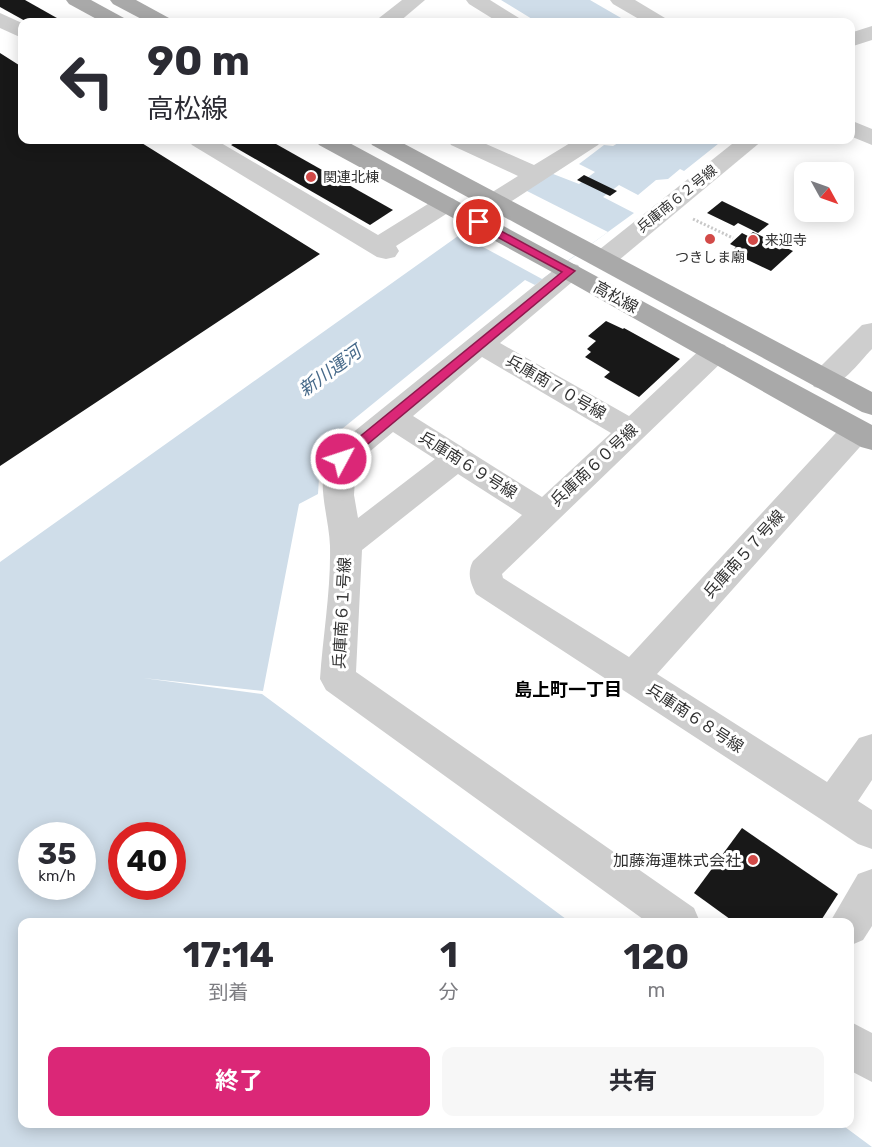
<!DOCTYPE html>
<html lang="ja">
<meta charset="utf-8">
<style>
:root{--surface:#fff;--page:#f7f7f7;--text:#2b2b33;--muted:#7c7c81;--accent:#db2777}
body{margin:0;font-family:Rubik,"Noto Sans JP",sans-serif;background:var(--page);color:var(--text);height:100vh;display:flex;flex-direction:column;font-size:22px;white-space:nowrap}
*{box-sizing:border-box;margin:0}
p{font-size:20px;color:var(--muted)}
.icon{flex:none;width:33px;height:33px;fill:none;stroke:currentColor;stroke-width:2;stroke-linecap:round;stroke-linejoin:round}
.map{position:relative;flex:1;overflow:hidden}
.side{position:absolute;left:18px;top:918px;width:836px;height:210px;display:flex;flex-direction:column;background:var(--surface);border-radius:12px;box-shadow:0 3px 15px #0003}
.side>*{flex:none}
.top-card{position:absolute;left:18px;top:18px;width:837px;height:126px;border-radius:12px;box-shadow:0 3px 15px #0003;background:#fff;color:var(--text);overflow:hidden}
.needle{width:39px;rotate:130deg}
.fabs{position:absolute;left:794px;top:162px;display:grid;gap:12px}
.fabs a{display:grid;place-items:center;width:60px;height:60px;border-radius:12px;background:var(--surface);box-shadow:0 3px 15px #0003;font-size:30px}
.speed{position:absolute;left:18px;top:822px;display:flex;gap:12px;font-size:30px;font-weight:700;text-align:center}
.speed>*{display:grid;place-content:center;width:78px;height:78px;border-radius:50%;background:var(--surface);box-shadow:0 3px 15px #0003;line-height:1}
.speed small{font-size:15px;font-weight:400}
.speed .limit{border:9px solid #d22;background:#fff;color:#111}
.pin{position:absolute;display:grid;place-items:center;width:51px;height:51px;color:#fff;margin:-26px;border:3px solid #fff;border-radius:50%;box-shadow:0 2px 6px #0007}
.me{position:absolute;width:66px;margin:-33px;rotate:50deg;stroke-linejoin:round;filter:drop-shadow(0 0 4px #0008)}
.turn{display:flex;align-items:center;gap:21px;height:126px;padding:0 30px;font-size:27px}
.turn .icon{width:78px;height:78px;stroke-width:2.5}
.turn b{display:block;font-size:42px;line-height:51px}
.eta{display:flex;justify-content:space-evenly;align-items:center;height:102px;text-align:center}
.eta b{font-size:36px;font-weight:700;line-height:42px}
.cta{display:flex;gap:12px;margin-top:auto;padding:12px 30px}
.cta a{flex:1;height:69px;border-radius:12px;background:var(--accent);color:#fff;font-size:24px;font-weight:700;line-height:69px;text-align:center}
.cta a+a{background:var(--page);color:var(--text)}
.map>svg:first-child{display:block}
</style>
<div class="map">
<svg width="872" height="1147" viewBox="0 0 872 1147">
<rect width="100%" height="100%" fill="#fff"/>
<g fill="#cfdde9" fill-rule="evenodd">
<path d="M501,0H590L628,22H537Z"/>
<path d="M623,140H723L684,171L680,169L668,179L656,180L638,195L619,185L603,197L634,213L535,285L525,280L321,446L318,494L299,504L263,691L143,678L262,694L570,922H22V1124H841L872,1147H0V562L548,172L579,184L595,172L579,164L604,145L613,146ZM32,836H82V886H32ZM122,836H172V886H122Z"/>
</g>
<path fill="#fff" d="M523,189L608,232L542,279L461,235Z"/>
<g fill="#181818">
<path d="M0,0H25L64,22H27L0,7Z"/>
<path d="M0,53L22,67V140H137L320,254L0,466Z"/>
<path d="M240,140H269L393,210L370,225L231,145Z"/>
<path d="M584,175L617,191L610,196L577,180Z"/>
<path d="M722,201L769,224L758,233L738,223L734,226L707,213Z"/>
<path d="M753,232L793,251L771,271L731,252L736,247L730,244L742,233L748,236Z"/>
<path d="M606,321L623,329L624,328L680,359L639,397L604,377L610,372L585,357L591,352L587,349L596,341L588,336Z"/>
<path d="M742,828L838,894L820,922H734L694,893Z"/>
</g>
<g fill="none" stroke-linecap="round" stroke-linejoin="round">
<path stroke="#c8c8c8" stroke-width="3" stroke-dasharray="2 2" stroke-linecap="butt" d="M693,219L733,238"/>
<g fill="#cecece" fill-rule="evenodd">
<path d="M402,0H425L399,22H376L379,18Z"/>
<path d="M466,0H490L519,18L523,22H498L469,4Z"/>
<path d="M610,0H635L665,18L669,22H644L613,4Z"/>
<path d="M0,13L22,23V38L0,28Z"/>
<path d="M872,26V40L850,47V33Z"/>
<path d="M850,120L872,129V145L850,136Z"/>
<path d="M188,140H216L378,235L436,199L445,196L454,199L457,204L454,209L396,246L399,251L395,257L386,259L377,257L192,145Z"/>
<path d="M448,140H477L534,165L575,140H602L598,145L504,206L495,209L486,206L483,201L486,196L518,176L451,145Z"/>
<path d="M737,140H763L613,265L604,267L595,265L591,259L595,253Z"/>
<path d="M569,263L578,265L582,271L578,277L500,343L629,416L705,345L715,342L725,345L729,352L725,359L502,574L503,578L629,657L845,423L856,420L867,423L871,431L867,439L657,674L827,782L859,738L872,734V780L858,801L872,810V849L858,844L819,818L476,594C470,582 467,573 473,561L522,515L458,474L362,550L356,672L694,908L700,922H647L326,690L320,679C323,635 331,590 330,546C329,515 314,480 330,451L560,265ZM482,357L611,433L542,497L413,416ZM393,432L435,459L358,518L354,495L356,463Z"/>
<path d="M872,323V349C856,365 838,394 814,387L810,380L814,373L862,325Z"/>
<path d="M872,869V926L863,940L849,946V922H830L858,874Z"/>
<path d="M849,1021L872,1033V1082L849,1070Z"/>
</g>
<g fill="#a9a9a9" fill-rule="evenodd">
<path d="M66,0H91L124,18L128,22H102L69,4Z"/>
<path d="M110,0H136L169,18L173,22H147L113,4Z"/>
<path d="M315,140H344L872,425V450L861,447L552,272L319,145Z"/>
<path d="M369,140H397L872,392V415L862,412L372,145Z"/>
</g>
</g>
<path fill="#db2777" stroke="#8e194d" stroke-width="1.5" d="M479,219L575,271L345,463H336L334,459L336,456L562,272L475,225L474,222Z"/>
<g fill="#d24a48" stroke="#fff" stroke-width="2">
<circle cx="311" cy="177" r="6"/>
<circle cx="710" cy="239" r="6"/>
<circle cx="753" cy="240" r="6"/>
<circle cx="753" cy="860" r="6"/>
</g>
<g text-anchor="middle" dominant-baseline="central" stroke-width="6" stroke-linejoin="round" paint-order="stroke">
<g font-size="14" fill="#313131" stroke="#fff" text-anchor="start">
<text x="323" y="177">関連北棟</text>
<text x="765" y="240">来迎寺</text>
<text x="710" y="257" text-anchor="middle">つきしま廟</text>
</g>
<g font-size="14" fill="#313131" stroke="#fff">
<text transform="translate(677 199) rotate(-39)">兵庫南６２号線</text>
</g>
<g font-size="16" fill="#313131" stroke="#fff">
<text transform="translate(616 297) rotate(29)">高松線</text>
<text transform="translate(556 387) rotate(30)">兵庫南７０号線</text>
<text transform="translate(468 465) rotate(32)">兵庫南６９号線</text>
<text transform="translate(594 465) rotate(-43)">兵庫南６０号線</text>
<text transform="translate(744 554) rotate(-48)">兵庫南５７号線</text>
<text transform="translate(342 613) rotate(-87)">兵庫南６１号線</text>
<text transform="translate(695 718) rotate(33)">兵庫南６８号線</text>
</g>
<g font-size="16" fill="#313131" stroke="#fff" text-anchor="end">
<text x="741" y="860">加藤海運株式会社</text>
</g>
<g font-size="18" font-style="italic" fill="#476a8a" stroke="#fff">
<text transform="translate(330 371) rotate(-36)">新川運河</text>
</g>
<g font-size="18" font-weight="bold" fill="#000" stroke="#fff">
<text x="568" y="690">島上町一丁目</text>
</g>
</g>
</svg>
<div class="fabs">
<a><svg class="needle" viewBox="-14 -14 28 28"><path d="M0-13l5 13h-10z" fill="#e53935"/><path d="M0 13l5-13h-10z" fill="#7c7c81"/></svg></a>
</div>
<div class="speed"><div>35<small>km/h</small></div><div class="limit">40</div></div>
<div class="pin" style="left:479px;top:222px;background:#d93025"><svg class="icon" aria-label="arrive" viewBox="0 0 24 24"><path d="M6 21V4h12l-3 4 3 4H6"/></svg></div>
<svg class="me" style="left:341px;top:459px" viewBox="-20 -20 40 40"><circle r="17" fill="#db2777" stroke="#fff" stroke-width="3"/><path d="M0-11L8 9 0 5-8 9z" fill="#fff"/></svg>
<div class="top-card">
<div class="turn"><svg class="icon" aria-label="left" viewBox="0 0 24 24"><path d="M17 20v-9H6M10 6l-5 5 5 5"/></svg><div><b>90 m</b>高松線</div></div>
</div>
<section class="side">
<div class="eta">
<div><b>17:14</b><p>到着</p></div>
<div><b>1</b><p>分</p></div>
<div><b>120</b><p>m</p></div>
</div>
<div class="cta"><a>終了</a><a>共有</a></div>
</section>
</div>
